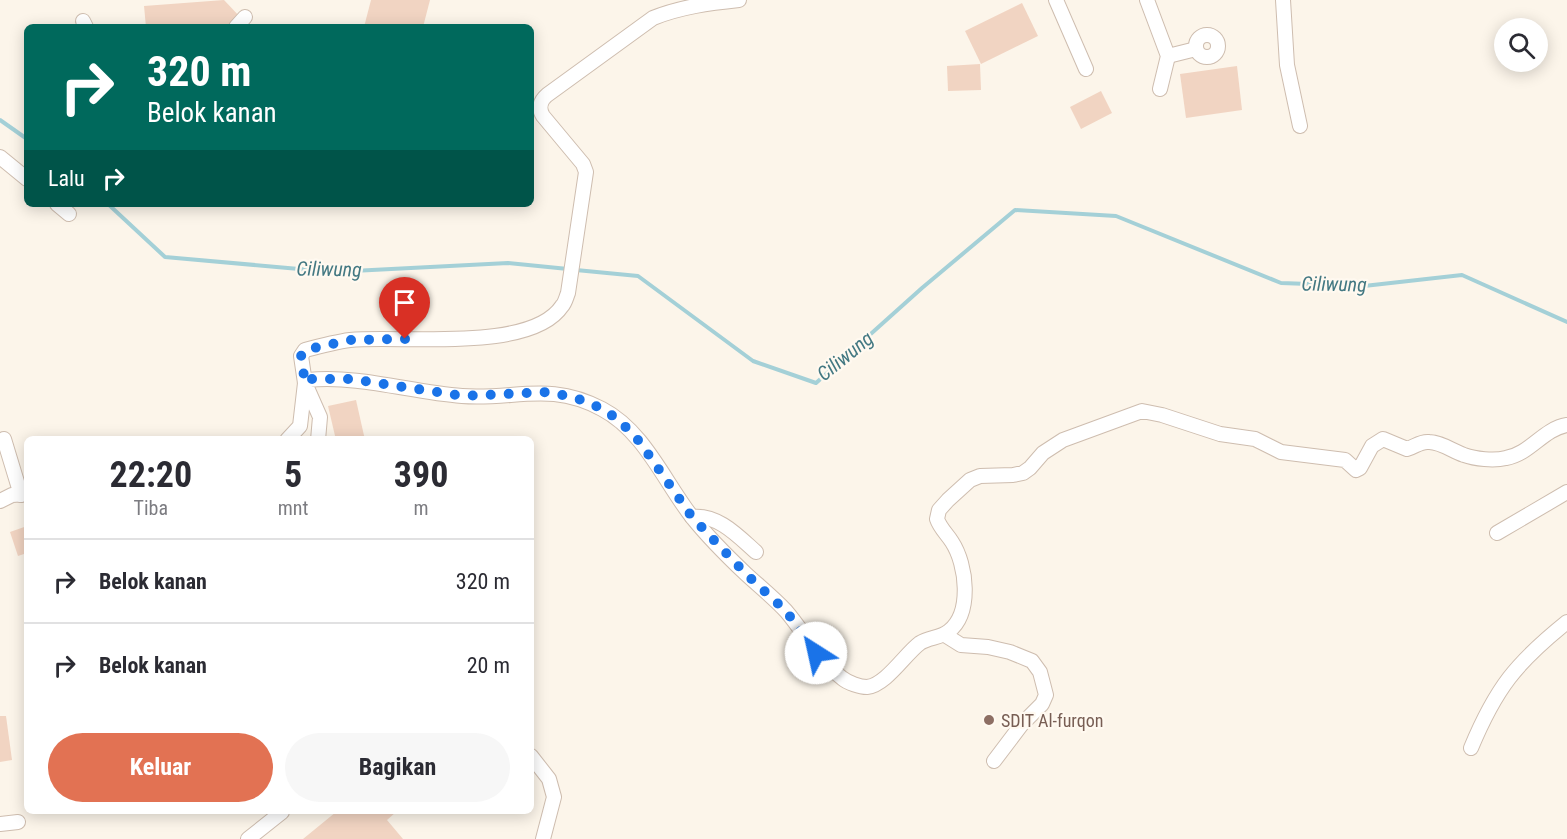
<!DOCTYPE html>
<html lang="id">
<style>
:root{--surface:#fff;--page:#f7f7f7;--text:#2b2b33;--muted:#7c7c81;--line:#e1e1e2;--accent:#e27253}
body{margin:0;font-family:"Roboto Condensed",sans-serif;background:var(--page);color:var(--text);height:100vh;display:flex;flex-direction:column;font-size:22px;white-space:nowrap}
*{box-sizing:border-box;margin:0}
p{font-size:20px;color:var(--muted)}
.icon{flex:none;width:33px;height:33px;fill:none;stroke:currentColor;stroke-width:2;stroke-linecap:round;stroke-linejoin:round}
.map{position:relative;flex:1;overflow:hidden}
.panel{position:absolute;left:24px;top:436px;width:510px;height:378px;display:flex;flex-direction:column;background:var(--surface);border-radius:9px;box-shadow:0 3px 15px #0003}
.panel>*{flex:none}
.hud{position:absolute;left:24px;top:24px;width:510px;height:183px;border-radius:9px;box-shadow:0 3px 15px #0003;background:#00695c;color:#fff;overflow:hidden}
.controls{position:absolute;left:1494px;top:18px;display:grid;gap:12px}
.controls a{display:grid;place-items:center;width:54px;height:54px;border-radius:50%;background:var(--surface);box-shadow:0 3px 15px #0003;font-size:30px}
.pin{position:absolute;display:grid;place-items:center;width:51px;height:51px;color:#fff;margin:-62px -26px;border-radius:50% 50% 50% 0;rotate:-45deg;box-shadow:0 0 6px #0007}
.pin .icon{rotate:45deg}
.me{position:absolute;width:66px;margin:-33px;rotate:325deg;stroke-linejoin:round;filter:drop-shadow(0 0 4px #0008)}
.turn{display:flex;align-items:center;gap:21px;height:126px;padding:0 24px;font-size:27px}
.turn .icon{width:78px;height:78px;stroke-width:2.5}
.turn b{display:block;font-size:42px;line-height:51px}
.then{display:flex;align-items:center;height:57px;padding:0 24px;background:#0003;gap:12px;font-size:22px}
.eta{display:flex;justify-content:space-evenly;align-items:center;height:102px;text-align:center}
.eta b{font-size:36px;font-weight:700;line-height:42px}
.button{display:flex;gap:12px;margin-top:auto;padding:12px 24px}
.button a{flex:1;height:69px;border-radius:36px;background:var(--accent);color:#fff;font-size:24px;font-weight:700;line-height:69px;text-align:center}
.button a+a{background:var(--page);color:var(--text)}
ul{padding:0;list-style:none}
li{display:flex;align-items:center;gap:18px;height:84px;padding:0 24px;border-top:2px solid var(--line)}
li div{flex:1}
li b{display:block;font-size:22px}
li em{font-style:normal}
.map>svg:first-child{display:block}
</style>
<div class="map">
<svg width="1567" height="839" viewBox="0 0 1567 839">
<rect width="100%" height="100%" fill="#fcf5ea"/>
<g fill="none" stroke-linecap="round" stroke-linejoin="round">
<g stroke="#a4d0d7" stroke-width="4">
<path d="M0,120L27,139"/>
<path d="M108,204L165,257L333,272L508,263L568,269"/>
<path d="M576,270L638,276L753,361L816,383L922,288L1015,210L1116,216L1281,283L1364,286L1462,275L1567,322"/>
</g>
</g>
<g fill="#f1d4c2">
<path d="M224,0L241,18L231,27H146L144,6Z"/>
<path d="M371,0H430L423,27H364Z"/>
<path d="M1022,3L1038,36L981,64L965,31Z"/>
<path d="M980,64L981,90L948,91L947,66Z"/>
<path d="M1237,66L1242,110L1186,118L1180,74Z"/>
<path d="M1101,91L1112,113L1081,129L1070,107Z"/>
<path d="M356,400L365,440H336L328,406Z"/>
<path d="M27,526V553L18,556L10,532Z"/>
<path d="M0,716H6L12,760L0,762Z"/>
<path d="M336,812H396L387,820L403,839H303Z"/>
</g>
<g fill="none" stroke-linecap="round" stroke-linejoin="round">
<defs>
<g id="minor">
<path d="M1056,0L1086,69"/>
<path d="M1147,0L1168,56L1160,89"/>
<path d="M1283,0L1287,65L1300,126"/>
<path d="M83,21L86,27"/>
<path d="M236,27L245,17"/>
<circle cx="1207" cy="46" r="11"/>
<path d="M1168,56L1196,49"/>
<path d="M0,157L27,179"/>
<path d="M57,204L69,214"/>
<path d="M4,439L21,495"/>
<path d="M287,440L300,426L305,383L301,356L305,350C320,346 335,342 350,340C400,335 531,353 562,306C565,303 566,298 568,293L586,172L583,164L543,116C538,108 540,101 547,95L653,18C680,7 710,3 739,0"/>
<path d="M318,440L320,417L305,383L308,380C360,375 410,392 462,396C515,400 550,381 602,409C644,431 664,481 692,517C708,537 727,556 746,574C759,586 774,598 786,611C805,633 818,660 842,678C848,683 860,687 867,687C886,685 905,654 920,643C929,637 941,638 949,631C972,613 967,565 952,542C947,534 940,528 937,519L939,510L948,500L970,480L980,476L1013,475L1023,473L1030,468L1043,453L1063,440L1142,411L1162,415L1220,434L1255,439L1281,452L1345,460L1356,470L1360,468L1372,446L1383,439L1407,449C1415,447 1420,441 1429,442C1441,442 1452,451 1464,455C1475,459 1494,461 1506,458C1530,454 1543,429 1567,425"/>
<path d="M0,501L12,495L27,494"/>
<path d="M692,517C718,514 738,536 756,552"/>
<path d="M1497,533L1567,492"/>
<path d="M945,635L961,645L988,647L1010,652L1032,661L1040,672L1046,695L1042,704L1022,724L994,761"/>
<path d="M1471,748C1496,688 1516,663 1567,622"/>
<path d="M531,756L549,779L554,797L543,839"/>
<path d="M0,824L18,822"/>
<path d="M248,839L282,812"/>
</g>
</defs>
<use href="#minor" stroke="#cebdaf" stroke-width="16"/>
<use href="#minor" stroke="#fff" stroke-width="14"/>
</g>
<g fill="none" stroke-linecap="round" stroke-linejoin="round">
<path stroke="#1a73e8" stroke-width="10" stroke-dasharray="0 18" d="M405,339L350,340L305,350L301,356L305,383L308,380L312,379H351L463,396L548,392L576,398L598,407L618,419L639,441L692,517L746,574L786,611L816,653"/>
</g>
<circle fill="#8d6e63" stroke="#fff9f0" stroke-width="2" cx="989" cy="720" r="6"/>
<g text-anchor="middle" dominant-baseline="central" stroke-width="4.5" stroke-linejoin="round" paint-order="stroke">
<g font-size="18" fill="#785e54" stroke="#fff9f0" text-anchor="start">
<text x="1001" y="720">SDIT Al-furqon</text>
</g>
<g font-size="20" font-style="italic" fill="#437882" stroke="#fff9f0">
<text transform="translate(329 269) rotate(1)">Ciliwung</text>
<text transform="translate(1334 284) rotate(1)">Ciliwung</text>
<text transform="translate(845 356) rotate(-39)">Ciliwung</text>
</g>
</g>
</svg>
<div class="controls">
<a><svg class="icon" aria-label="search" viewBox="0 0 24 24"><circle cx="10" cy="10" r="6"/><path d="M15 15l6 6"/></svg></a>
</div>
<div class="pin" style="left:405px;top:339px;background:#d93025"><svg class="icon" aria-label="arrive" viewBox="0 0 24 24"><path d="M6 21V4h12l-3 4 3 4H6"/></svg></div>
<svg class="me" style="left:816px;top:653px" viewBox="-20 -20 40 40"><circle r="19" fill="#fff"/><path d="M0-13L10 11 0 6-10 11z" fill="#1a73e8"/></svg>
<div class="hud">
<div class="turn"><svg class="icon" aria-label="right" viewBox="0 0 24 24"><path d="M7 20v-9h11M14 6l5 5-5 5"/></svg><div><b>320 m</b>Belok kanan</div></div>
<div class="then">Lalu<svg class="icon" aria-label="right" viewBox="0 0 24 24"><path d="M7 20v-9h11M14 6l5 5-5 5"/></svg></div>
</div>
<section class="panel">
<div class="eta">
<div><b>22:20</b><p>Tiba</p></div>
<div><b>5</b><p>mnt</p></div>
<div><b>390</b><p>m</p></div>
</div>
<ul>
<li><svg class="icon" aria-label="right" viewBox="0 0 24 24"><path d="M7 20v-9h11M14 6l5 5-5 5"/></svg><div><b>Belok kanan</b></div><em>320 m</em></li>
<li><svg class="icon" aria-label="right" viewBox="0 0 24 24"><path d="M7 20v-9h11M14 6l5 5-5 5"/></svg><div><b>Belok kanan</b></div><em>20 m</em></li>
</ul>
<div class="button"><a>Keluar</a><a>Bagikan</a></div>
</section>
</div>
